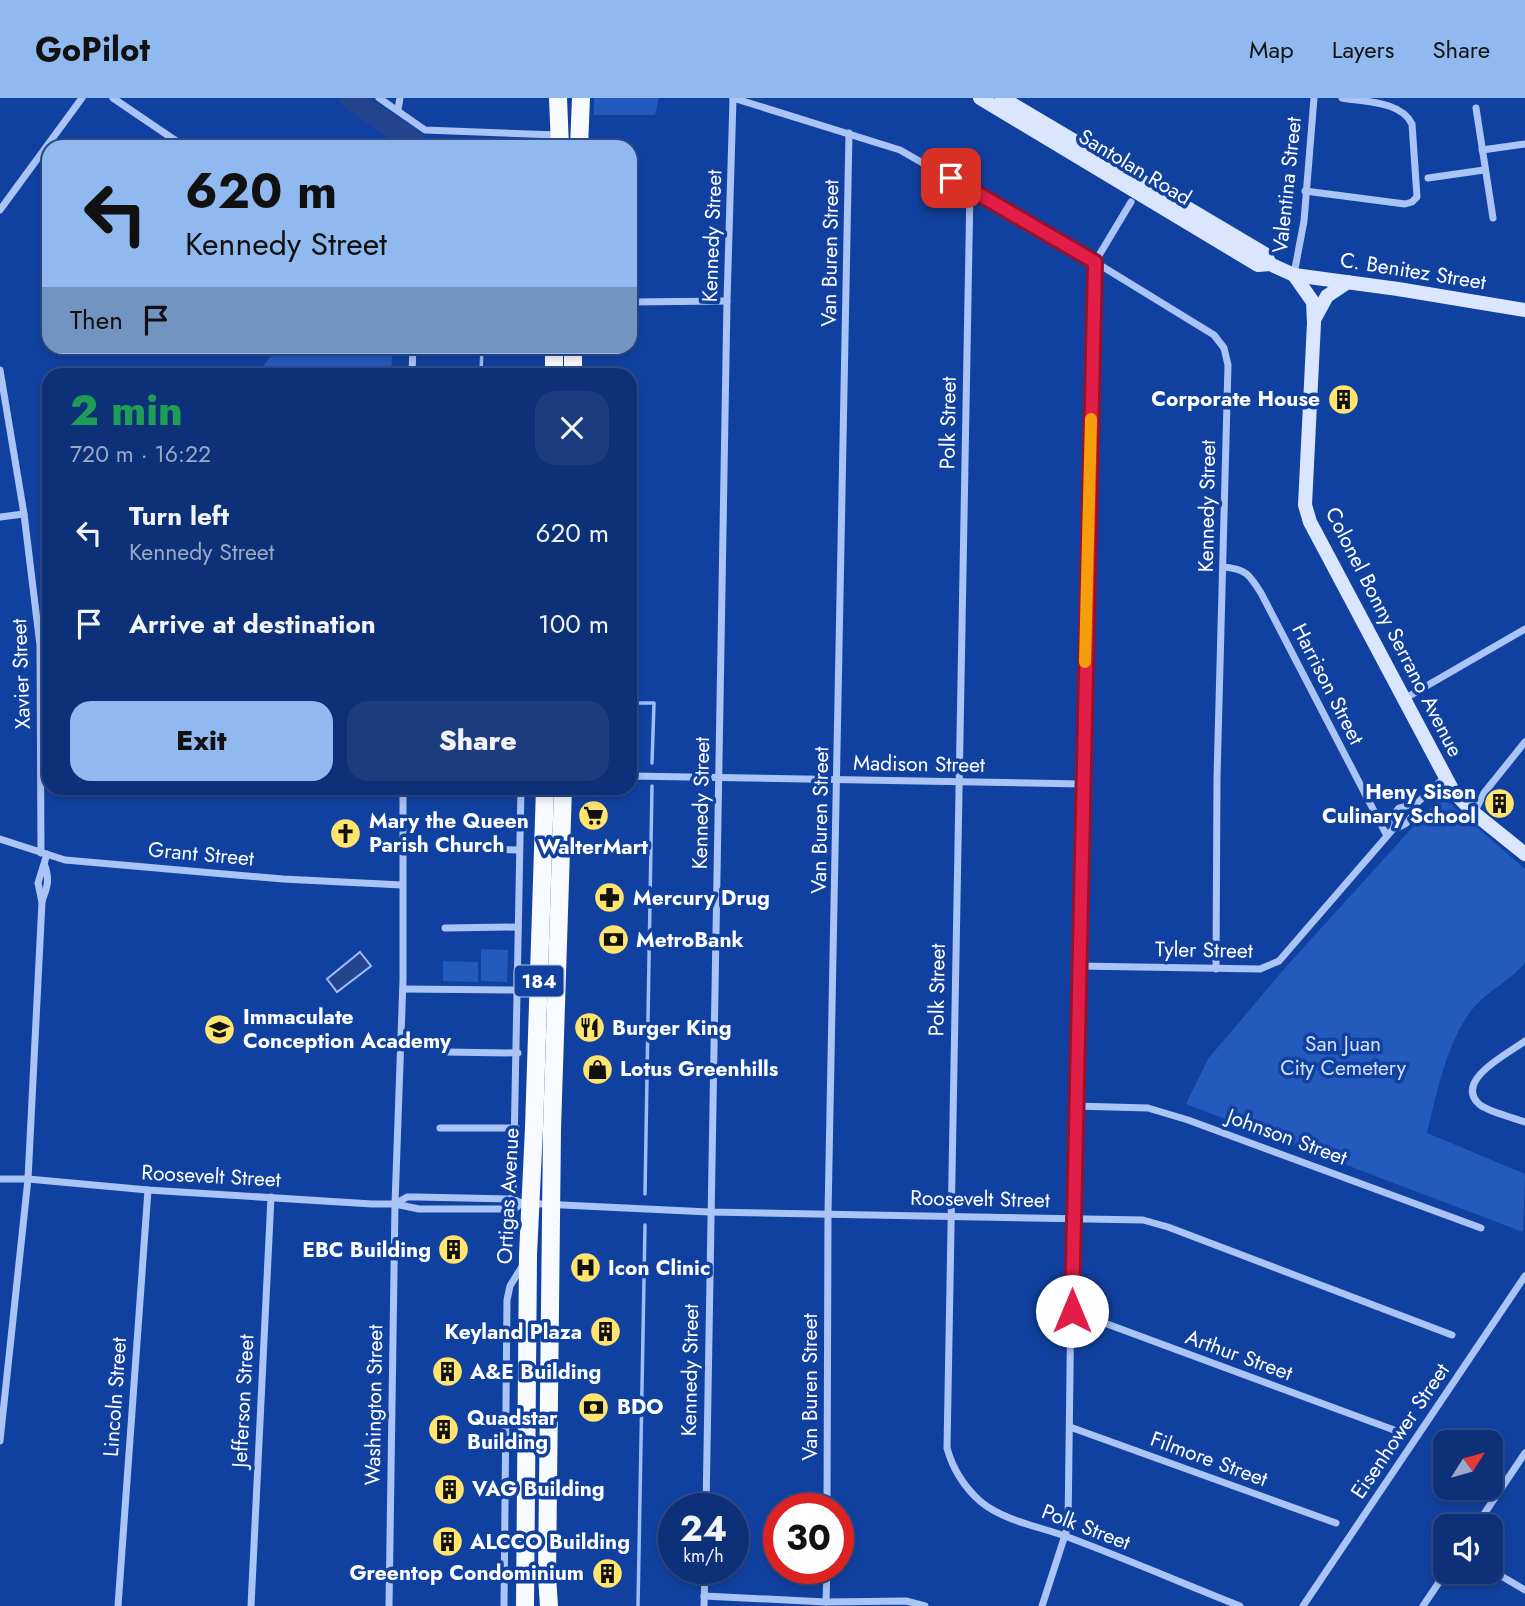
<!DOCTYPE html>
<meta charset="utf-8">
<style>
:root{--surface:#0d3178;--page:#1b3d80;--text:#f1f3f6;--muted:#9aa9c6;--line:#2d4c8a;--accent:#90b9f0}
body{margin:0;font-family:Jost,sans-serif;background:var(--page);color:var(--text);height:100vh;display:flex;flex-direction:column;font-size:26px;white-space:nowrap}
*{box-sizing:border-box;margin:0}
p{font-size:23px;color:var(--muted)}
.icon{flex:none;width:38px;height:38px;fill:none;stroke:currentColor;stroke-width:2;stroke-linecap:round;stroke-linejoin:round}
.map{position:relative;flex:1;overflow:hidden}
.sheet{position:absolute;left:42px;top:270px;width:595px;height:427px;display:flex;flex-direction:column;background:var(--surface);border-radius:21px;box-shadow:0 4px 10px #0003,0 0 0 2px var(--line)}
.sheet>*{flex:none}
.top-card{position:absolute;left:42px;top:42px;width:595px;height:214px;border-radius:21px;box-shadow:0 4px 10px #0003,0 0 0 2px var(--line);background:#90b9f0;color:#111;overflow:hidden}
.needle{width:46px;rotate:53deg}
.fabs{position:absolute;left:1433px;top:1332px;display:grid;gap:14px}
.fabs a{display:grid;place-items:center;width:70px;height:70px;border-radius:14px;background:var(--surface);box-shadow:0 4px 10px #0003,0 0 0 2px var(--line);font-size:35px}
.speed{position:absolute;left:658px;top:1395px;display:flex;gap:14px;font-size:35px;font-weight:700;text-align:center}
.speed>*{display:grid;place-content:center;width:91px;height:91px;border-radius:50%;background:var(--surface);box-shadow:0 4px 10px #0003,0 0 0 2px var(--line);line-height:1}
.speed small{font-size:18px;font-weight:400}
.speed .limit{border:10px solid #d22;background:#fff;color:#111}
.pin{position:absolute;display:grid;place-items:center;width:60px;height:60px;color:#fff;margin:-30px;border-radius:14px;box-shadow:0 4px 10px #0006}
.me{position:absolute;width:77px;margin:-38px;rotate:0deg;stroke-linejoin:round;filter:drop-shadow(0 0 5px #0008)}
.turn{display:flex;align-items:center;gap:24px;height:147px;padding:0 28px;font-size:32px}
.turn .icon{width:91px;height:91px;stroke-width:2.5}
.turn b{display:block;font-size:49px;line-height:60px}
.then{display:flex;align-items:center;height:66px;padding:0 28px;background:#0003;gap:14px;font-size:26px}
.round{display:grid;place-items:center;flex:none;width:74px;height:74px;border-radius:21px;background:var(--page)}
.head{display:flex;align-items:center;justify-content:space-between;height:119px;padding:0 28px}
h1{font-size:42px;font-weight:800;line-height:52px;color:#1e9e55}
.button{display:flex;gap:14px;margin-top:auto;padding:14px 28px}
.button a{flex:1;height:80px;border-radius:21px;background:var(--accent);color:#111;font-size:28px;font-weight:800;line-height:80px;text-align:center}
.button a+a{background:var(--page);color:var(--text)}
ul{padding:0;list-style:none}
li{display:flex;align-items:center;gap:21px;height:91px;padding:0 28px}
li div{flex:1}
li b{display:block;font-size:26px}
li em{font-style:normal}
header{display:flex;align-items:center;gap:42px;box-sizing:border-box;height:98px;padding:0 35px;background:var(--accent);color:#111}
header strong{font-size:33px}
nav{display:flex;gap:38px;margin-inline-start:auto;font-size:24px}
.map>svg:first-child{display:block}
</style>
<header>
<strong>GoPilot</strong>
<nav><a>Map</a><a>Layers</a><a>Share</a></nav>
</header>
<div class="map">
<svg width="1525" height="1508" viewBox="0 0 1525 1508">
<rect width="100%" height="100%" fill="#1141a0"/>
<g fill="#245abe">
<path d="M594,0H659L655,17H594Z"/>
<path d="M278,249H389L392,256L391,276H257Z"/>
<path d="M1441,698L1525,771V865C1511,882 1489,892 1475,908C1447,941 1437,994 1427,1035L1525,1076L1523,1134L1186,1006L1208,961L1285,870Z"/>
<path d="M481,851L508,852L507,884L481,883Z"/>
<path d="M443,863L478,864V884L443,883Z"/>
</g>
<path fill="#22458e" stroke="#9bbdf8" stroke-width="2" d="M360,854L371,868L337,894L327,881Z"/>
<g fill="none" stroke-linecap="round" stroke-linejoin="round">
<g stroke="#9bbdf8" stroke-width="3.5">
<path d="M481,276L482,248"/>
<path d="M630,605H654L652,665"/>
<path d="M645,1096L652,688"/>
<path d="M638,1508L645,1127"/>
</g>
<path stroke="#22458e" stroke-width="21" d="M350,0L422,49"/>
<g stroke="#a9c4f5" stroke-width="7">
<path d="M113,0L185,49"/>
<path d="M379,0L425,32L557,37"/>
<path d="M733,0L900,52L1095,164L1214,237L1224,250L1228,267L1217,680L1216,871"/>
<path d="M1476,10L1493,120"/>
<path d="M398,11L400,0"/>
<path d="M1482,52L1525,46"/>
<path d="M1428,80L1484,72"/>
<path d="M970,91L947,1350C953,1372 964,1389 981,1404C1005,1423 1037,1428 1065,1438C1124,1460 1182,1485 1240,1508"/>
<path d="M1305,93L1405,106L1412,104L1417,99L1412,26C1401,3 1365,4 1342,0"/>
<path d="M0,112L82,0"/>
<path d="M1294,176L1304,123L1314,0"/>
<path d="M630,204L727,203"/>
<path d="M0,272L24,416L40,547L41,755"/>
<path d="M412,276L413,248"/>
<path d="M0,419L24,416"/>
<path d="M1223,469C1246,471 1249,476 1261,495L1387,738"/>
<path d="M1404,601L1525,531"/>
<path d="M630,678L1082,686"/>
<path d="M1474,715L1484,695L1525,644"/>
<path d="M1394,730L1393,717L1399,710L1417,705L1445,679"/>
<path d="M0,741L65,762L283,781L402,787"/>
<path d="M448,750L519,752"/>
<path d="M42,803C47,790 50,782 45,768"/>
<path d="M445,830L518,829"/>
<path d="M1078,868L1260,871L1279,863L1394,730C1409,728 1412,719 1417,705"/>
<path d="M403,891L518,892"/>
<path d="M1525,943C1511,954 1453,982 1479,1006C1486,1013 1514,1020 1525,1024"/>
<path d="M444,954L518,955"/>
<path d="M1075,1008L1148,1010L1188,1022L1481,1130"/>
<path d="M440,1030H516"/>
<path d="M0,1081H28L148,1092L372,1106H395L407,1099H418L513,1101L521,1105L709,1114L1143,1122L1168,1129L1452,1237"/>
<path d="M513,1101L521,690"/>
<path d="M395,1106L403,882V690"/>
<path d="M1072,1213L1394,1332"/>
<path d="M1070,1329L1336,1425"/>
<path d="M0,1343L28,1081L42,804L38,785L47,756"/>
<path d="M706,1410L727,203L733,1"/>
<path d="M827,1410L828,1115L849,35"/>
<path d="M1476,1428L1525,1355"/>
<path d="M1491,1472L1525,1492"/>
<path d="M704,1498L826,1504L906,1503L925,1508"/>
<path d="M826,1504L827,1470"/>
<path d="M118,1508L148,1092"/>
<path d="M251,1508L271,1099"/>
<path d="M389,1508L395,1106L419,1111H515L521,1105"/>
<path d="M504,1508L507,1202L510,1188L523,1167"/>
<path d="M704,1508L705,1470"/>
<path d="M1042,1508L1068,1428L1072,1120L1095,164L1131,104"/>
<path d="M1303,1508L1525,1178"/>
<path d="M1423,1508L1446,1474"/>
</g>
<g stroke="#dae6fd" stroke-width="14">
<path d="M980,0L1258,167L1270,166L1294,177L1398,191L1525,212"/>
<path d="M1002,0L1265,156L1270,166"/>
<path d="M1294,177L1313,204L1314,225L1305,407L1310,424L1453,693L1474,715L1525,756"/>
<path d="M1315,220L1327,198L1348,184"/>
</g>
<g stroke="#f7faff" stroke-width="18">
<path d="M558,0L560,49"/>
<path d="M579,49L581,0"/>
<path d="M554,276V248"/>
<path d="M573,276V248"/>
<path d="M525,1508L528,1157L534,1030L545,690"/>
<path d="M549,1508L547,1478L552,1031L563,690"/>
</g>
</g>
<g fill="none" stroke-linecap="round" stroke-linejoin="round">
<defs>
<path id="route" d="M951,80L1095,164L1072,1213"/>
</defs>
<use href="#route" stroke="#92132f" stroke-width="18"/>
<use href="#route" stroke="#e11d48" stroke-width="12"/>
<path stroke="#f59e0b" stroke-width="12" d="M1085,564L1091,321"/>
</g>
<defs>
<symbol id="building-disc" viewBox="-11 -11 22 22"><circle r="9.5" fill="#ffe46d" stroke="#1141a0"/><path d="M-4-6H4V6H1V3H-1V6H-4ZM-2.5-4.3h1.7v1.8h-1.7ZM.8-4.3h1.7v1.8H.8ZM-2.5-1h1.7V.8h-1.7ZM.8-1h1.7V.8H.8Z" fill="#111"/></symbol>
<symbol id="supermarket-disc" viewBox="-11 -11 22 22"><circle r="9.5" fill="#ffe46d" stroke="#1141a0"/><path d="M-6-5.5h2.5l.6 2H6L4.5 2H-2.5L-4.4-4H-6ZM-1.5 3.2a1.3 1.3 0 1 0 .1 0ZM3 3.2a1.3 1.3 0 1 0 .1 0Z" fill="#111"/></symbol>
<symbol id="church-disc" viewBox="-11 -11 22 22"><circle r="9.5" fill="#ffe46d" stroke="#1141a0"/><path d="M-1.2-6h2.4v3.5h3.3v2.4h-3.3V6h-2.4V-.1h-3.3v-2.4h3.3Z" fill="#111"/></symbol>
<symbol id="pharmacy-disc" viewBox="-11 -11 22 22"><circle r="9.5" fill="#ffe46d" stroke="#1141a0"/><path d="M-2-6h4v4h4v4h-4v4h-4v-4h-4v-4h4Z" fill="#111"/></symbol>
<symbol id="bank-disc" viewBox="-11 -11 22 22"><circle r="9.5" fill="#ffe46d" stroke="#1141a0"/><path d="M-6-4H6V4H-6ZM0-2.3a2.3 2.3 0 1 0 0 4.6a2.3 2.3 0 1 0 0-4.6Z" fill="#111"/></symbol>
<symbol id="restaurant-disc" viewBox="-11 -11 22 22"><circle r="9.5" fill="#ffe46d" stroke="#1141a0"/><path d="M-5-6h1v4h1v-4h1v4h1v-4h1v5L-1.5 .5V6h-2V.5L-5-1ZM5-6V6H3V1.5H1.5Q1.5-4 5-6Z" fill="#111"/></symbol>
<symbol id="school-disc" viewBox="-11 -11 22 22"><circle r="9.5" fill="#ffe46d" stroke="#1141a0"/><path d="M0-5L7-2L0 1L-7-2ZM-4 1L0 2.5L4 1V4Q0 6-4 4Z" fill="#111"/></symbol>
<symbol id="shop-disc" viewBox="-11 -11 22 22"><circle r="9.5" fill="#ffe46d" stroke="#1141a0"/><path d="M-5-2.5h2.3a2.7 3.5 0 0 1 5.4 0H5L5.5 6h-11ZM-1.5-2.5h3a1.5 2.3 0 0 0-3 0Z" fill="#111"/></symbol>
<symbol id="hospital-disc" viewBox="-11 -11 22 22"><circle r="9.5" fill="#ffe46d" stroke="#1141a0"/><path d="M-5-5h3v3.5h4V-5h3V5h-3V1.5h-4V5h-3Z" fill="#111"/></symbol>
</defs>
<g fill-rule="evenodd">
<use href="#building-disc" x="1326" y="284" width="35" height="35"/>
<use href="#building-disc" x="1482" y="688" width="35" height="35"/>
<use href="#supermarket-disc" x="576" y="700" width="35" height="35"/>
<use href="#church-disc" x="328" y="718" width="35" height="35"/>
<use href="#pharmacy-disc" x="592" y="782" width="35" height="35"/>
<use href="#bank-disc" x="596" y="824" width="35" height="35"/>
<use href="#restaurant-disc" x="572" y="912" width="35" height="35"/>
<use href="#school-disc" x="202" y="914" width="35" height="35"/>
<use href="#shop-disc" x="580" y="954" width="35" height="35"/>
<use href="#building-disc" x="436" y="1134" width="35" height="35"/>
<use href="#hospital-disc" x="568" y="1152" width="35" height="35"/>
<use href="#building-disc" x="588" y="1216" width="35" height="35"/>
<use href="#building-disc" x="430" y="1256" width="35" height="35"/>
<use href="#bank-disc" x="576" y="1292" width="35" height="35"/>
<use href="#building-disc" x="426" y="1314" width="35" height="35"/>
<use href="#building-disc" x="432" y="1374" width="35" height="35"/>
<use href="#building-disc" x="430" y="1426" width="35" height="35"/>
<use href="#building-disc" x="590" y="1458" width="35" height="35"/>
</g>
<g text-anchor="middle" dominant-baseline="central" stroke-width="7" stroke-linejoin="round" paint-order="stroke">
<rect fill="#1141a0" stroke="#b8c6e2" stroke-width="2" x="514.5" y="867.5" width="49" height="31" rx="5"/>
<g font-size="19" font-weight="bold" fill="#fff">
<text x="539" y="883">184</text>
</g>
<g font-size="21" fill="#fff" stroke="#1141a0">
<text transform="translate(1135 69) rotate(31)">Santolan Road</text>
<text transform="translate(1287 87) rotate(-84)">Valentina Street</text>
<text transform="translate(712 138) rotate(-88)">Kennedy Street</text>
<text transform="translate(830 155) rotate(-89)">Van Buren Street</text>
<text transform="translate(1413 173) rotate(9)">C. Benitez Street</text>
<text transform="translate(948 325) rotate(-89)">Polk Street</text>
<text transform="translate(1207 408) rotate(-89)">Kennedy Street</text>
<text transform="translate(1394 534) rotate(63)">Colonel Bonny Serrano Avenue</text>
<text transform="translate(21 576) rotate(-92)">Xavier Street</text>
<text transform="translate(1328 586) rotate(63)">Harrison Street</text>
<text transform="translate(919 666) rotate(1)">Madison Street</text>
<text transform="translate(701 705) rotate(-89)">Kennedy Street</text>
<text transform="translate(820 722) rotate(-89)">Van Buren Street</text>
<text transform="translate(201 756) rotate(5)">Grant Street</text>
<text transform="translate(1204 852) rotate(1)">Tyler Street</text>
<text transform="translate(937 892) rotate(-89)">Polk Street</text>
<text transform="translate(1287 1039) rotate(20)">Johnson Street</text>
<text transform="translate(211 1078) rotate(3)">Roosevelt Street</text>
<text transform="translate(508 1098) rotate(-87)">Ortigas Avenue</text>
<text transform="translate(980 1101) rotate(1)">Roosevelt Street</text>
<text transform="translate(1239 1257) rotate(20)">Arthur Street</text>
<text transform="translate(690 1272) rotate(-89)">Kennedy Street</text>
<text transform="translate(810 1289) rotate(-90)">Van Buren Street</text>
<text transform="translate(115 1299) rotate(-86)">Lincoln Street</text>
<text transform="translate(243 1303) rotate(-87)">Jefferson Street</text>
<text transform="translate(374 1307) rotate(-89)">Washington Street</text>
<text transform="translate(1400 1333) rotate(-56)">Eisenhower Street</text>
<text transform="translate(1209 1361) rotate(20)">Filmore Street</text>
<text transform="translate(1086 1429) rotate(21)">Polk Street</text>
</g>
<g font-size="21" font-weight="bold" fill="#fff" stroke="#1141a0" text-anchor="start">
<text x="1320" y="301" text-anchor="end">Corporate House</text>
<text x="1476" y="694" text-anchor="end">Heny Sison<tspan x="1476" dy="24">Culinary School</tspan></text>
<text x="369" y="723">Mary the Queen<tspan x="369" dy="24">Parish Church</tspan></text>
<text x="593" y="749" text-anchor="middle">WalterMart</text>
<text x="633" y="800">Mercury Drug</text>
<text x="636" y="842">MetroBank</text>
<text x="243" y="919">Immaculate<tspan x="243" dy="24">Conception Academy</tspan></text>
<text x="612" y="930">Burger King</text>
<text x="620" y="971">Lotus Greenhills</text>
<text x="431" y="1152" text-anchor="end">EBC Building</text>
<text x="608" y="1170">Icon Clinic</text>
<text x="582" y="1234" text-anchor="end">Keyland Plaza</text>
<text x="470" y="1274">A&amp;E Building</text>
<text x="617" y="1309">BDO</text>
<text x="467" y="1320">Quadstar<tspan x="467" dy="24">Building</tspan></text>
<text x="472" y="1391">VAG Building</text>
<text x="470" y="1444">ALCCO Building</text>
<text x="584" y="1475" text-anchor="end">Greentop Condominium</text>
</g>
<g font-size="21" fill="#d2e2fe" stroke="#1141a0">
<text x="1343" y="946">San Juan<tspan x="1343" dy="24">City Cemetery</tspan></text>
</g>
</g>
</svg>
<div class="fabs">
<a><svg class="needle" viewBox="-14 -14 28 28"><path d="M0-13l5 13h-10z" fill="#e53935"/><path d="M0 13l5-13h-10z" fill="#9aa9c6"/></svg></a>
<a><svg class="icon" aria-label="sound" viewBox="0 0 24 24"><path d="M4 9h4l5-4v14l-5-4H4zM17 9q2 3 0 6"/></svg></a>
</div>
<div class="speed"><div>24<small>km/h</small></div><div class="limit">30</div></div>
<div class="pin" style="left:951px;top:80px;background:#d93025"><svg class="icon" aria-label="arrive" viewBox="0 0 24 24"><path d="M6 21V4h12l-3 4 3 4H6"/></svg></div>
<svg class="me" style="left:1072px;top:1213px" viewBox="-20 -20 40 40"><circle r="19" fill="#fff"/><path d="M0-13L10 11 0 6-10 11z" fill="#e11d48"/></svg>
<div class="top-card">
<div class="turn"><svg class="icon" aria-label="left" viewBox="0 0 24 24"><path d="M17 20v-9H6M10 6l-5 5 5 5"/></svg><div><b>620 m</b>Kennedy Street</div></div>
<div class="then">Then<svg class="icon" aria-label="arrive" viewBox="0 0 24 24"><path d="M6 21V4h12l-3 4 3 4H6"/></svg></div>
</div>
<section class="sheet">
<div class="head"><div><h1>2 min</h1><p>720 m · 16:22</p></div><a class="round"><svg class="icon" aria-label="close" viewBox="0 0 24 24"><path d="M6 6l12 12M18 6L6 18"/></svg></a></div>
<ul>
<li><svg class="icon" aria-label="left" viewBox="0 0 24 24"><path d="M17 20v-9H6M10 6l-5 5 5 5"/></svg><div><b>Turn left</b><p>Kennedy Street</p></div><em>620 m</em></li>
<li><svg class="icon" aria-label="arrive" viewBox="0 0 24 24"><path d="M6 21V4h12l-3 4 3 4H6"/></svg><div><b>Arrive at destination</b></div><em>100 m</em></li>
</ul>
<div class="button"><a>Exit</a><a>Share</a></div>
</section>
</div>
